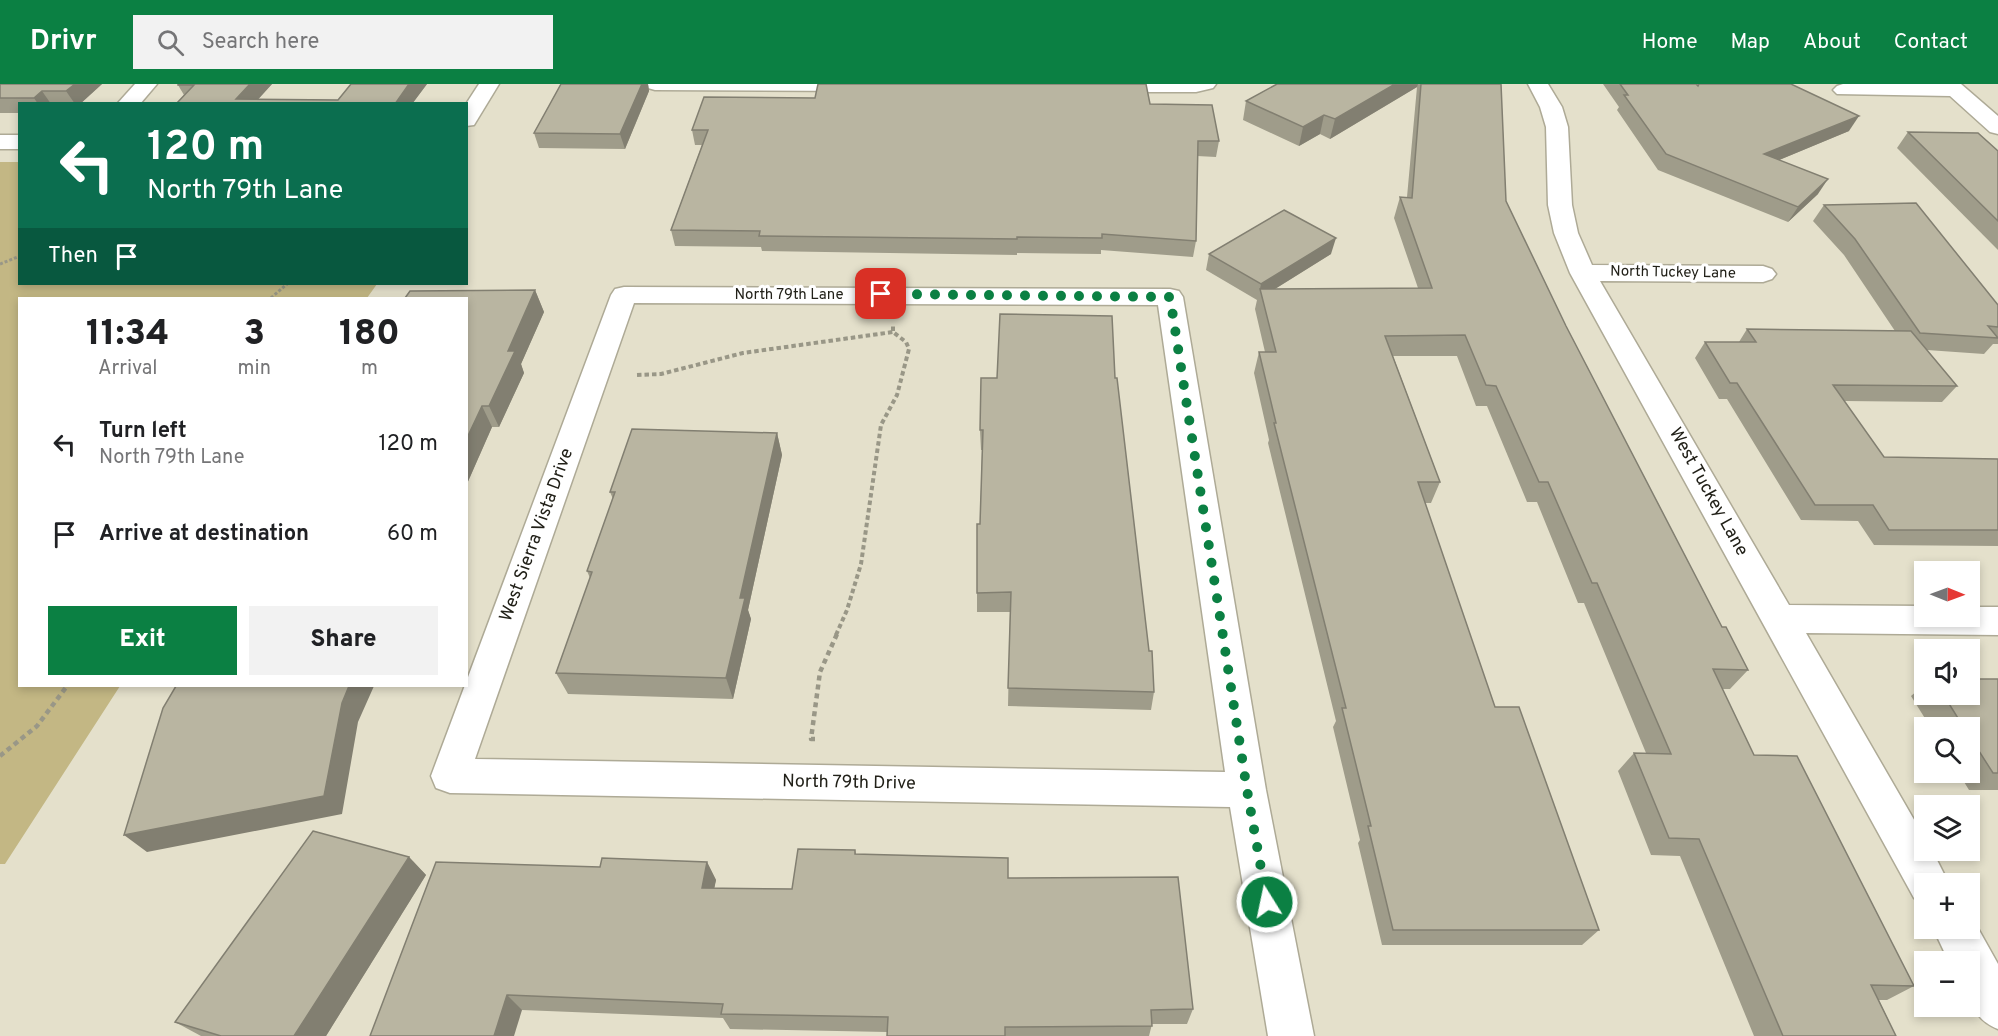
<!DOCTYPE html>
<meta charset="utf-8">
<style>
:root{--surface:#fff;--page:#f2f2f2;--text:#202124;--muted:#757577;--accent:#0b8043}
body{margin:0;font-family:Overpass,sans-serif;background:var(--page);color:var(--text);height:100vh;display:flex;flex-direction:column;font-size:22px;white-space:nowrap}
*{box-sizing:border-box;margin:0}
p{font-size:20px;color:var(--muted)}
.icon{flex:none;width:33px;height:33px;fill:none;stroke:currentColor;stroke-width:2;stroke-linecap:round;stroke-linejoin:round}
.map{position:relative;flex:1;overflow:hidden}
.details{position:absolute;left:18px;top:213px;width:450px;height:390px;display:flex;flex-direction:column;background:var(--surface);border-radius:0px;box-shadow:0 3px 9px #0003}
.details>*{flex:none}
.top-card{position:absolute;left:18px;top:18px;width:450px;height:183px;border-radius:0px;box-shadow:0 3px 9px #0003;background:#0b6e4f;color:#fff;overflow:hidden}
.needle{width:39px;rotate:91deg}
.controls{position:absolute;left:1914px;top:477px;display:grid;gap:12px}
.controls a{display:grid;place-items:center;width:66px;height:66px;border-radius:0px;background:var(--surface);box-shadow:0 3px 9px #0003;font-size:30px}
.pin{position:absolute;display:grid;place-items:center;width:51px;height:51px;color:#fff;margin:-26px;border-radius:12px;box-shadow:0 3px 9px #0006}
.me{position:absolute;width:66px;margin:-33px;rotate:350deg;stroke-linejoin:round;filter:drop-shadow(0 0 4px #0008)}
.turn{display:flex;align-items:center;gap:21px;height:126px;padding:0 30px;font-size:27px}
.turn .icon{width:78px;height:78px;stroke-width:2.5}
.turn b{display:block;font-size:42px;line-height:51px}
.then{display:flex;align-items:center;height:57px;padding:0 30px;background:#0003;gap:12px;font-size:22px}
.eta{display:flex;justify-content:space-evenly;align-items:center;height:102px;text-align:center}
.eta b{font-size:36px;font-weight:800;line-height:42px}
.button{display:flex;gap:12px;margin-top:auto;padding:12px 30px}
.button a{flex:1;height:69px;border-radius:0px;background:var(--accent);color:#fff;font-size:24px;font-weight:800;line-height:69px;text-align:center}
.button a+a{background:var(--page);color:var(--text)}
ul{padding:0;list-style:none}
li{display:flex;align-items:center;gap:18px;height:90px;padding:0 30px}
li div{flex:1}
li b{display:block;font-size:22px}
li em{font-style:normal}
header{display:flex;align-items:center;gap:36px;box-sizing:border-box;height:84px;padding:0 30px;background:var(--accent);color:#fff}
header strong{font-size:28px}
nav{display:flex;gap:33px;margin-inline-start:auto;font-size:21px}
.search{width:420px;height:54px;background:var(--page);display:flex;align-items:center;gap:15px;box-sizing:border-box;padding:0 21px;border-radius:0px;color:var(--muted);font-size:22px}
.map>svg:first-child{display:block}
</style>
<header>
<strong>Drivr</strong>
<div class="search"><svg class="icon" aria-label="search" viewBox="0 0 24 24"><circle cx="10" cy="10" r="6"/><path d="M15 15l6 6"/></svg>Search here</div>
<nav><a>Home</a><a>Map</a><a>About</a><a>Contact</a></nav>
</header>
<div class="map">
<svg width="1998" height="952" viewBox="0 0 1998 952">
<rect width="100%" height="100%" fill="#e4e0cb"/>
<path fill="#c3b784" d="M0,78H19L20,200H377L367,214H20V602H120L5,780H0Z"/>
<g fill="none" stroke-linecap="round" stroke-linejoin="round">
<defs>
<g id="street">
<path d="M135,0H157L140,20H117Z"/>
<path d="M479,0H499L474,41L466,42V20Z"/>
<path d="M645,0H873V1L870,5L863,7L655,6L648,4Z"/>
<path d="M1091,0H1216L1213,4L1196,8H1100L1093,6L1090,2Z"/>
<path d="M1528,0H1548L1562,23L1568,43L1572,121L1578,149L1592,181L1763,182L1772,185L1776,190L1772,195L1763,198L1600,197L1789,521L1924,522V532H1970V523H1998V551L1806,549L1924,753V766H1932L1949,800H1924V818L1914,814L1570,189L1554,149L1548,121L1546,43L1540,23Z"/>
<path d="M1843,0H1961L1998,32V50L1990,48L1950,12L1837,10L1833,6L1837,2Z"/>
<rect x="0" y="51" width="20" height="14"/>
<path d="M624,203L1170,205L1179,207L1183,213L1266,706L1314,952H1268L1230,723L450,709L436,704L431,692L611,211L615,205ZM634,219L1158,221L1225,688L475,675Z"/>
<path d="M1970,830L1998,880V945C1966,932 1970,908 1970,878H1949L1933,844H1970Z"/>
</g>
</defs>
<use href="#street" stroke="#aeaa96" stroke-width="3"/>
<g stroke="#999787" stroke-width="3" stroke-dasharray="3 2" stroke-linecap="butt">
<path d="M0,180L20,172"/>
<path d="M271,214L287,200"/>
</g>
<g stroke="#999787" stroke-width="4" stroke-dasharray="4.5 3" stroke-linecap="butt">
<path d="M637,291L661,290L743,269L893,248"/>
<path d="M836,551L847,526L861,480L881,341L897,311L909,265L906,258L893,248V242"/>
</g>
<g stroke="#999787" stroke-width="4.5" stroke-dasharray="5 4" stroke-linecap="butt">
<path d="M815,655H811L820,588L837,550"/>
<path d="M0,672L37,642L67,602"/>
</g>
<use href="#street" fill="#fff" fill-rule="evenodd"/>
</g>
<g fill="#9f9c8a">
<path d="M0,0H102L80,20H20V29H0Z"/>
<path d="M272,0L258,15L338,16L351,0H427L412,20H176L184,11L178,1Z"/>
<path d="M561,0H648L649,7L625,65L539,64L534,49Z"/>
<path d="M1277,0H1501L1506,117L1566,242L1722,543L1748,586L1730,605H1722L1754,671L1914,902L1887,916H1879L1896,952H1754L1680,772L1651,771L1618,687L1634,669H1646L1584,519H1578L1537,418H1527L1487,322H1476L1457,272H1393L1440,398L1431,419H1425L1495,623L1599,846L1582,861H1382L1358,759L1360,756L1333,643L1336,637L1268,359L1269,356L1254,289L1259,268H1265L1255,225L1257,216L1206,186L1209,170H1331L1275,205L1418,204L1394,134L1400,113H1407L1417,3L1330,55L1320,50L1299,62L1243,36L1246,17Z"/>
<path d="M1603,0H1791L1849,47L1779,76L1818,110L1788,138L1658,86L1617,26L1619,23Z"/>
<path d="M815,14L1150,20L1219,57L1216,73L1197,72L1196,157L1193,173L1101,166V170L1017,169V171L762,167L761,163L675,162L671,146L702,61H695L692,46Z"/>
<path d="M1908,48L1998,67V166L1897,64Z"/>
<path d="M1824,121L1998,221V260H1993L1984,270L1927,266L1957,302L1942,318L1844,317L1884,373L1998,375V462L1874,461L1858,437L1801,436L1727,315H1719L1695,274L1705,258H1739L1747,245L1895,247L1844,171L1813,137Z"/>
<path d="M535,206L544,228L521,280L524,289L499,343H492L466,402V214Z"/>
<path d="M1115,294L1154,608L1151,626L1008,622L1010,528H977V509L980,440L982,366H981L980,346Z"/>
<path d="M777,349L782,371L748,526L751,535L733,615L568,610L556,589L590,494L587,487L613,415L610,408Z"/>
<path d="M1998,595V706H1969L1958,688H1970V644H1931L1911,612L1924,601V610H1970Z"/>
<path d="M855,766L856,770L1008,794L1193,925L1187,940H1152L1149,952H887V948L730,945L723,934L522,926L370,952L600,783L707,778L716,796L714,804L792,805Z"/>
<path d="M409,773L426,791L326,952H201L175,938Z"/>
</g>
<g fill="#827f71">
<path d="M75,0H102L80,20H75L66,7Z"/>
<path d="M250,0H272L254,20L236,15Z"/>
<path d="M409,0H427L412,20H395Z"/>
<path d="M642,0H648L649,7L625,65L620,50Z"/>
<path d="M1395,0H1418L1417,3L1330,55L1335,35Z"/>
<path d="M42,7L51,20H38L34,14Z"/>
<path d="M1324,31L1320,50L1299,62L1303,43Z"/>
<path d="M1859,32L1849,47L1755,86L1764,70Z"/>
<path d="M1828,95L1818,110L1788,138L1798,123Z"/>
<path d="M1336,154L1331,170L1262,213L1260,205L1261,200Z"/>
<path d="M535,206L544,228L521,280L524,289L499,343L489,322L508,267Z"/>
<path d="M482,322L492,343L466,402V356Z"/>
<path d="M777,349L782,371L748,526L751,535L733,615L726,594L740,514Z"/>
<path d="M349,602H374L358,638L342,730L147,768L124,751L342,619Z"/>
<path d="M409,773L426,791L326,952H294Z"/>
<path d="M707,778L716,796L711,821L702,804Z"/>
<path d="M507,911L522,926L514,952H494Z"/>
</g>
<g fill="#b9b5a1" stroke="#827f71" stroke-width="1.5">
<path d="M0,0H75L66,7H42L34,14H0Z"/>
<path d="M178,0H250L236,15L338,16L351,0H409L395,20H176L194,1H178Z"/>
<path d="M561,0H642L620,50L534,49Z"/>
<path d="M818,0H1146L1150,20L1212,21L1219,57H1198L1196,157L1102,150V154L1017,153V155L759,152L760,147L671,146L708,46H692L704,13L815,14Z"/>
<path d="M1277,0H1395L1335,35L1324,31L1303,43L1246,17Z"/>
<path d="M1421,0H1501L1506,117L1566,242L1722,543H1726L1748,586L1713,585L1754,671L1797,672L1914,902L1871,901L1896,952H1783L1699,755L1669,754L1634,669L1671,670L1597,499H1592L1548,398H1539L1496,302L1486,301L1465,251L1385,252L1440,398H1418L1495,623H1519L1599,846H1393L1368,742H1371L1342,624H1346L1274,339H1276L1259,268H1276L1260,205L1432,204L1400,113L1412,114Z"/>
<path d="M1620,0H1696L1698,2L1699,0H1791L1859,32L1764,70L1828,95L1798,123L1666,70L1624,11H1628Z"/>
<path d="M1908,48L1978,49L1998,67V137Z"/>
<path d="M1916,119L1998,221V243L1988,242L1998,254L1920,249L1855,155L1824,121Z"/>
<path d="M1284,126L1336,154L1261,200L1209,170Z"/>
<path d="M535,206L508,267H515L489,322H482L466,356V214H405L410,207Z"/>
<path d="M1000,230L1112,232L1115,294H1117L1149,567H1152L1154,608L1008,604L1011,508L977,509V440H980L983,346H980L981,294H997Z"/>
<path d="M1747,245L1911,247L1957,302L1833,301L1884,373L1998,375V446H1889L1873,421H1815L1737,299H1730L1705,258H1756Z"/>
<path d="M632,345L777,349L740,514H745L726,594L556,589L592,488L587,487L615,408H610Z"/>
<path d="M1970,595H1998V689H1993L1970,653V644H1964L1943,610H1970Z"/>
<path d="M176,602H349L342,619L324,712L124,751L163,624Z"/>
<path d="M313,747L409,773L294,952H221L175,938Z"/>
<path d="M798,765L855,766V770L1008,774V794L1178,793L1193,925L1151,926L1152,942L1005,943V952H887L888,933L721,930L723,920L507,911L494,952H370L436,778L600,783L602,774L707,778L702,804L792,805Z"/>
</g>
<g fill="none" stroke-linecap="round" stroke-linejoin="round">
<path stroke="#0b8043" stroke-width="10" stroke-dasharray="0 18" d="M881,210L1170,213L1247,706L1267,818"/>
</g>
<g text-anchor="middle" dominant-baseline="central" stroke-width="6" stroke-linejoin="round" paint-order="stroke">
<g font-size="15" fill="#222119" stroke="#fff">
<text transform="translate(1673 189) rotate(1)">North Tuckey Lane</text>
<text x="789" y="211">North 79th Lane</text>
</g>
<g font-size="18" fill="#222119" stroke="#fff">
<text transform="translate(1708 408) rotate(61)">West Tuckey Lane</text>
<text transform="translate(537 451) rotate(-70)">West Sierra Vista Drive</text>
<text transform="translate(849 699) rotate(1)">North 79th Drive</text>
</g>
</g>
</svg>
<div class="controls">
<a><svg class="needle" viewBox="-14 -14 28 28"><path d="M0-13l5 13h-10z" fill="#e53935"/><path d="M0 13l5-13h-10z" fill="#757577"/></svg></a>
<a><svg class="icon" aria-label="sound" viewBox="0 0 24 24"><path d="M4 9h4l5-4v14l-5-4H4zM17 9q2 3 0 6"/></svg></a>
<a><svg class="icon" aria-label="search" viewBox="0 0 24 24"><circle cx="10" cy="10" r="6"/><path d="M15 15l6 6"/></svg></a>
<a><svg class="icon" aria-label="layers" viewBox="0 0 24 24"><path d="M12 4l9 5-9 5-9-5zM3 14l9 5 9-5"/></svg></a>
<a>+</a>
<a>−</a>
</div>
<div class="pin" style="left:881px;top:210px;background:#d93025"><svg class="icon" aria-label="arrive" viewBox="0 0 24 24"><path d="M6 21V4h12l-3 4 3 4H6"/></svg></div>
<svg class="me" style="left:1267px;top:818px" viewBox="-20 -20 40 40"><circle r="17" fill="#0b8043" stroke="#fff" stroke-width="3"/><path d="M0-11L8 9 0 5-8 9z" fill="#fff"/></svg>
<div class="top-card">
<div class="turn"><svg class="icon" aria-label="left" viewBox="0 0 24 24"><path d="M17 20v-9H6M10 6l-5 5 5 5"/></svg><div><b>120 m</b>North 79th Lane</div></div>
<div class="then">Then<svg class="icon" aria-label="arrive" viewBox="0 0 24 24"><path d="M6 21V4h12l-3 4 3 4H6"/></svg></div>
</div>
<section class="details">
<div class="eta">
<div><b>11:34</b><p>Arrival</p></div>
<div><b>3</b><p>min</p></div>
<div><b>180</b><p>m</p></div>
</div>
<ul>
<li><svg class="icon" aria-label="left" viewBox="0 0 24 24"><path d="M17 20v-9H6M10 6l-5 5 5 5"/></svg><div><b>Turn left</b><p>North 79th Lane</p></div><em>120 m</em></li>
<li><svg class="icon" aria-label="arrive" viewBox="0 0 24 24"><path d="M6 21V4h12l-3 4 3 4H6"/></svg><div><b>Arrive at destination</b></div><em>60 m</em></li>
</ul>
<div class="button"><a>Exit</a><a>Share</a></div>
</section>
</div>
